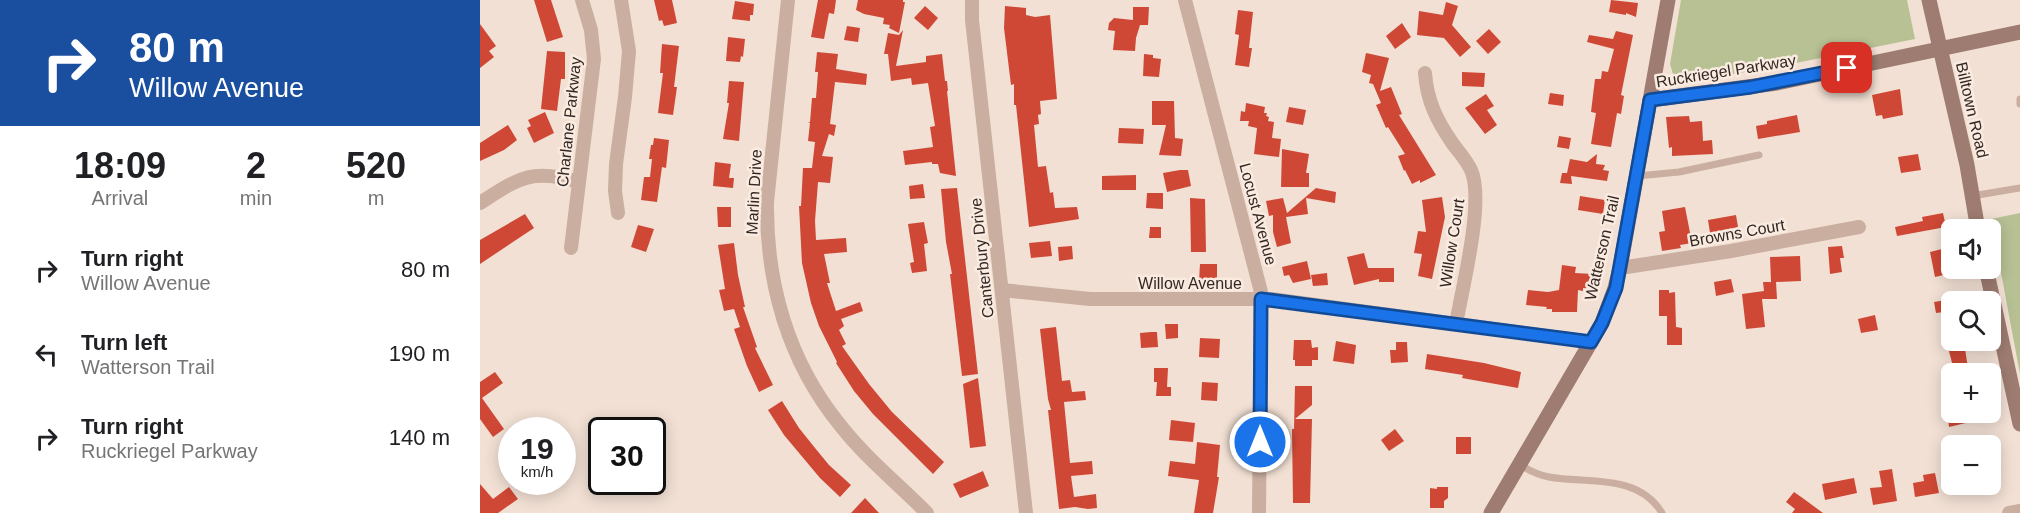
<!DOCTYPE html>
<meta charset="utf-8">
<style>
:root{--surface:#fff;--page:#f2f2f2;--text:#202124;--muted:#757577}
body{margin:0;font-family:Arial,sans-serif;background:var(--page);color:var(--text);height:100vh;display:flex;flex-direction:column;font-size:22px;white-space:nowrap}
*{box-sizing:border-box;margin:0}
p{font-size:20px;color:var(--muted)}
.icon{flex:none;width:33px;height:33px;fill:none;stroke:currentColor;stroke-width:2;stroke-linecap:round;stroke-linejoin:round}
.map{position:relative;flex:1;overflow:hidden}
.drawer{display:flex;flex-direction:column;background:var(--surface);width:480px}
.drawer>*{flex:none}
.hud{background:#1a4fa0;color:#fff;overflow:hidden}
.controls{position:absolute;left:1461px;top:219px;display:grid;gap:12px}
.controls a{display:grid;place-items:center;width:60px;height:60px;border-radius:9px;background:var(--surface);box-shadow:0 3px 15px #0003;font-size:30px}
.speed{position:absolute;left:18px;top:417px;display:flex;gap:12px;font-size:30px;font-weight:700;text-align:center}
.speed>*{display:grid;place-content:center;width:78px;height:78px;border-radius:50%;background:var(--surface);box-shadow:0 3px 15px #0003;line-height:1}
.speed small{font-size:15px;font-weight:400}
.speed .limit{border:3px solid #111;border-radius:9px;background:#fff;color:#111}
.pin{position:absolute;display:grid;place-items:center;width:51px;height:51px;color:#fff;margin:-26px;border-radius:12px;box-shadow:0 3px 9px #0006}
.me{position:absolute;width:66px;margin:-33px;rotate:0deg;stroke-linejoin:round;filter:drop-shadow(0 0 4px #0008)}
.turn{display:flex;align-items:center;gap:21px;height:126px;padding:0 30px;font-size:27px}
.turn .icon{width:78px;height:78px;stroke-width:2.5}
.turn b{display:block;font-size:42px;line-height:51px}
.eta{display:flex;justify-content:space-evenly;align-items:center;height:102px;text-align:center}
.eta b{font-size:36px;font-weight:600;line-height:42px}
ul{padding:0;list-style:none}
li{display:flex;align-items:center;gap:18px;height:84px;padding:0 30px}
li div{flex:1}
li b{display:block;font-size:22px}
li em{font-style:normal}
main{display:flex;flex:1;min-height:0}
.map>svg:first-child{display:block}
</style>
<main>
<section class="drawer">
<div class="hud">
<div class="turn"><svg class="icon" aria-label="right" viewBox="0 0 24 24"><path d="M7 20v-9h11M14 6l5 5-5 5"/></svg><div><b>80 m</b>Willow Avenue</div></div>
</div>
<div class="eta">
<div><b>18:09</b><p>Arrival</p></div>
<div><b>2</b><p>min</p></div>
<div><b>520</b><p>m</p></div>
</div>
<ul>
<li><svg class="icon" aria-label="right" viewBox="0 0 24 24"><path d="M7 20v-9h11M14 6l5 5-5 5"/></svg><div><b>Turn right</b><p>Willow Avenue</p></div><em>80 m</em></li>
<li><svg class="icon" aria-label="left" viewBox="0 0 24 24"><path d="M17 20v-9H6M10 6l-5 5 5 5"/></svg><div><b>Turn left</b><p>Watterson Trail</p></div><em>190 m</em></li>
<li><svg class="icon" aria-label="right" viewBox="0 0 24 24"><path d="M7 20v-9h11M14 6l5 5-5 5"/></svg><div><b>Turn right</b><p>Ruckriegel Parkway</p></div><em>140 m</em></li>
</ul>
</section>
<div class="map">
<svg width="1540" height="513" viewBox="0 0 1540 513">
<rect width="100%" height="100%" fill="#f2e0d4"/>
<g fill="#b7c194">
<path d="M1201,0H1427L1435,39L1311,64L1196,84L1190,64Z"/>
<path d="M1540,213V374L1511,219Z"/>
</g>
<g fill="#cf4835">
<path d="M54,0H71L83,37L67,42Z"/>
<path d="M174,0H192L197,23L184,26L182,20L179,21Z"/>
<path d="M338,0H356L354,14L349,13L344,39L331,37Z"/>
<path d="M378,0H423V2H425L419,33L409,28L410,25L403,24L404,18L384,14L376,10Z"/>
<path d="M1131,0L1158,3L1156,17L1146,13V15L1129,12Z"/>
<path d="M255,1L274,4L273,15H270V21L252,19Z"/>
<path d="M966,2L978,6L972,25L991,47L980,57L964,38L937,35L939,11L963,15Z"/>
<path d="M445,6L458,18L448,30L434,18Z"/>
<path d="M525,6L546,8V15L555,17L570,15L577,99L560,101L561,114L558,115L559,124L554,125L558,167L566,166L570,193L573,192L575,208L597,207L599,219L549,227L536,105H534V84L531,85L524,28Z"/>
<path d="M653,7H669L668,25H660L656,38L655,51L633,50L635,31L628,30L629,23L634,18L653,20Z"/>
<path d="M758,10L773,12L769,48H772L769,67L755,65L759,35L755,34Z"/>
<path d="M922,23L931,37L915,49L906,36Z"/>
<path d="M0,24L16,46L9,51L14,57L0,68Z"/>
<path d="M367,26L380,28L378,42L364,40Z"/>
<path d="M1009,29L1021,42L1008,54L996,41Z"/>
<path d="M423,30L416,66L446,62V56L462,54L465,81H467L468,91H467L476,176L460,173L458,164H452V162L425,165L423,151L453,147L450,127L455,126L448,83L432,85L431,78L411,81L408,54H404L408,33L419,35Z"/>
<path d="M1136,31L1153,35L1141,95L1144,96L1141,114L1137,113L1131,147L1111,144L1116,113L1111,112L1115,79H1121L1122,71L1128,72L1134,49L1107,42L1109,35L1133,39Z"/>
<path d="M248,37L265,39L263,57L261,56L260,62L246,61Z"/>
<path d="M182,44L199,46L194,87H197L193,115L178,113L183,73H180Z"/>
<path d="M67,51L85,52V79H81L77,111L61,109Z"/>
<path d="M337,52L358,54L356,69L387,74L386,85L355,82L350,124L356,125L354,136L349,134L342,156L353,157L350,183L338,182L335,221L336,240L366,238L367,252L344,254L350,283H347L356,311L380,302L383,311L361,319L364,326L359,330L366,344L362,346L389,384L412,412L464,462L453,474L393,414L374,391L356,363L357,362L339,326L331,303L322,263L319,206H321L323,168H332L335,142L328,141L330,123L328,122H330L332,98H336L338,72H335Z"/>
<path d="M886,53L909,58L900,91L911,87L922,114L919,115L956,175L940,183V180L932,184L925,170L924,171L918,156L925,154L908,127L906,128L896,105L901,103L893,84L889,83L891,75L882,72Z"/>
<path d="M664,54L673,55V58L681,59L679,77L663,76Z"/>
<path d="M982,72L1005,73L1004,87L982,86Z"/>
<path d="M249,81L264,82L259,141L243,139L249,103H247Z"/>
<path d="M1420,89L1423,115L1403,119L1402,115L1396,116L1392,95Z"/>
<path d="M1070,93L1084,95L1083,106L1068,104Z"/>
<path d="M1006,94L1014,106L1007,110L1017,125L1005,134L985,108Z"/>
<path d="M672,101H694L695,138L703,139L701,156L679,155L686,125H672Z"/>
<path d="M766,103L785,107L784,113H787L786,116L789,117L788,121L794,122L792,138L801,139L799,157L774,154L777,128L768,126L769,121H760L761,111L765,112Z"/>
<path d="M809,107L826,110L823,125L806,122Z"/>
<path d="M65,112L74,133L54,143L47,128L51,126L48,120Z"/>
<path d="M1317,115L1320,132L1278,139L1276,126L1287,124V121Z"/>
<path d="M1209,116L1210,122L1222,121L1223,141L1232,140L1233,154L1192,156V147L1189,148L1186,117Z"/>
<path d="M28,125L37,140L24,150L0,161V143Z"/>
<path d="M639,128L664,129L663,144L638,143Z"/>
<path d="M1079,136L1091,138L1089,149L1077,147Z"/>
<path d="M174,138L189,140L186,168L182,167L177,202L161,200L164,177H170L172,159H169L171,145H173Z"/>
<path d="M802,149L829,154L826,173H829V187H801Z"/>
<path d="M1117,154L1116,164L1125,165L1123,170L1129,171L1127,181L1091,176L1092,184L1080,183L1082,173H1087L1090,159L1107,162Z"/>
<path d="M1438,154L1441,170L1421,173L1418,157Z"/>
<path d="M235,162L251,164L249,178H254L253,188L233,186Z"/>
<path d="M700,170H708L711,186L687,192L683,173Z"/>
<path d="M656,175V190H622V176Z"/>
<path d="M443,184L445,198L430,199L429,186Z"/>
<path d="M477,188L498,374L482,376L470,274H472L466,242L461,189Z"/>
<path d="M836,188L856,192L855,203L826,198L828,214L806,217L811,243L797,247L793,232V215L789,216L786,201L803,198L807,213Z"/>
<path d="M667,193H683V209L666,208Z"/>
<path d="M1100,196L1125,200L1123,214L1098,210Z"/>
<path d="M962,197L965,217L952,279L938,276L942,254L934,253L938,231L946,232L942,200Z"/>
<path d="M710,198L725,199L726,252H711Z"/>
<path d="M237,207H251V227H238Z"/>
<path d="M1205,207L1212,243L1200,245L1201,248L1182,251L1179,232L1185,231L1182,211Z"/>
<path d="M1463,213L1466,227L1417,236L1415,227L1443,221L1442,217Z"/>
<path d="M45,214L54,228L0,264V240Z"/>
<path d="M1256,215L1258,227L1230,233L1228,220Z"/>
<path d="M444,222L448,243L444,244L447,271L432,273L430,263L434,262L428,224Z"/>
<path d="M158,225L174,229L166,252L151,247Z"/>
<path d="M670,227H681V238H669Z"/>
<path d="M570,241L572,256L551,258L549,243Z"/>
<path d="M254,243L258,275L265,307H263L277,347L275,348L293,385L279,392L267,366L254,329L260,327L254,309L244,311L239,290L245,289L238,245Z"/>
<path d="M592,246L593,259L579,261L578,247Z"/>
<path d="M1362,246L1364,258H1360L1362,272L1350,274L1348,247Z"/>
<path d="M1466,248L1472,273L1455,277L1450,252Z"/>
<path d="M884,253L888,268H914V282H899V279L874,285L867,257Z"/>
<path d="M1320,256L1321,281L1296,282L1297,299H1282L1285,327L1266,329L1262,294L1284,291L1283,282H1291L1290,257Z"/>
<path d="M827,261L831,279L813,283L809,275L804,276L802,267Z"/>
<path d="M720,264H737V281H719Z"/>
<path d="M1082,265L1096,267L1095,273L1113,274L1111,289L1103,288V291L1098,290L1097,312H1072V309H1066L1067,307L1046,305L1048,290L1068,292L1079,290Z"/>
<path d="M847,273L848,285L833,286L831,275Z"/>
<path d="M1251,279L1254,292L1236,296L1234,282Z"/>
<path d="M1179,290H1189V293L1195,292L1196,327L1202,328V345H1187V316H1179Z"/>
<path d="M1472,299V311L1456,313L1454,302Z"/>
<path d="M1395,315L1398,330L1381,333L1378,319Z"/>
<path d="M685,324H698V338L686,339Z"/>
<path d="M576,327L582,381L590,380L592,392L605,391L606,400L584,402L590,463L612,461L613,474L591,476L594,497L616,494L617,508L608,509L595,507L579,509L568,410H571L568,399L560,329Z"/>
<path d="M671,332H677L678,347L661,348L660,333Z"/>
<path d="M720,338L740,339L739,358L719,357Z"/>
<path d="M814,340H831L832,348L838,347V360H832V366H815V360H813Z"/>
<path d="M1466,340H1486L1488,349H1485L1489,374H1475Z"/>
<path d="M856,341L876,345L874,364L853,361Z"/>
<path d="M916,342H927L928,362L911,363L910,350H916Z"/>
<path d="M947,354L1004,363L1041,372L1038,388L982,378L983,375L945,369Z"/>
<path d="M674,368H688L687,387H691V396H676L677,382H674Z"/>
<path d="M15,372L23,383L2,398L24,429L13,437L0,419V382Z"/>
<path d="M498,378L506,446L490,448L483,384Z"/>
<path d="M722,382L738,383L737,401L721,400Z"/>
<path d="M815,386H832V405L815,419H832L830,503H813L812,429H814Z"/>
<path d="M302,401L319,428L335,448L349,465L371,485L360,497L340,478L304,435L288,410Z"/>
<path d="M1467,412H1493L1494,421L1469,427Z"/>
<path d="M691,420L715,423L713,442L689,440Z"/>
<path d="M915,429L924,441L909,451L901,440Z"/>
<rect x="976" y="437" width="15" height="17"/>
<path d="M717,442L740,445L737,477H739L733,513H714L719,480L688,476L690,461L715,464Z"/>
<path d="M1412,469L1417,501L1393,505L1390,488L1402,487L1399,471Z"/>
<path d="M503,471L509,486L480,498L473,484Z"/>
<path d="M1455,473L1459,493L1435,497L1433,483L1444,481L1443,475Z"/>
<path d="M1374,478L1377,493L1345,500L1342,484Z"/>
<path d="M0,484L13,499L29,487L38,499L18,513H0Z"/>
<path d="M957,487H968V498L964,501V508H950V488L957,489Z"/>
<path d="M1314,492L1324,499L1343,513H1312L1315,509L1306,502Z"/>
<path d="M385,498L399,513H371Z"/>
</g>
<g fill="none" stroke-linecap="round" stroke-linejoin="round">
<g stroke="#caaea0" stroke-width="7">
<path d="M1540,99V104"/>
<path d="M1157,176L1199,172L1279,155"/>
<path d="M1492,196L1540,188"/>
<path d="M1039,464C1048,470 1058,475 1069,477C1108,484 1158,473 1182,513"/>
</g>
<g stroke="#caaea0" stroke-width="14">
<path d="M308,0L287,202C286,283 308,361 360,425C385,457 418,484 447,513"/>
<path d="M492,0V20L546,513"/>
<path d="M705,0L781,292L779,513"/>
<path d="M945,73C947,101 957,121 973,144C979,152 987,161 991,170C1005,200 982,289 976,324"/>
<path d="M0,203C39,178 51,168 99,182"/>
<path d="M138,213L135,191L136,164L145,97L149,51L141,0"/>
<path d="M91,248L114,59L111,30L102,0"/>
<path d="M1140,268L1251,251L1379,227"/>
<path d="M522,290L610,299H791L1111,342"/>
<path d="M1529,513L1540,511"/>
</g>
<g stroke="#9e7c71" stroke-width="15">
<path d="M1449,0L1487,165L1498,230"/>
<path d="M1170,100L1297,83L1540,32"/>
<path d="M1506,268L1540,424"/>
<path d="M1011,513L1122,323L1135,288L1140,268L1188,0"/>
</g>
</g>
<g fill="none" stroke-linecap="round" stroke-linejoin="round">
<defs>
<path id="route" d="M780,442L781,299L1111,342L1122,323L1136,288L1170,100L1271,87L1367,68"/>
</defs>
<use href="#route" stroke="#114b97" stroke-width="15"/>
<use href="#route" stroke="#1a73e8" stroke-width="10"/>
</g>
<g text-anchor="middle" dominant-baseline="central" stroke-width="5" stroke-linejoin="round" paint-order="stroke">
<g font-size="16" fill="#332724" stroke="#faebe0">
<text transform="translate(1246 71) rotate(-9)">Ruckriegel Parkway</text>
<text transform="translate(1492 110) rotate(77)">Billtown Road</text>
<text transform="translate(89 122) rotate(-84)">Charlane Parkway</text>
<text transform="translate(274 192) rotate(-87)">Marlin Drive</text>
<text transform="translate(778 214) rotate(75)">Locust Avenue</text>
<text transform="translate(1257 233) rotate(-10)">Browns Court</text>
<text transform="translate(972 243) rotate(-81)">Willow Court</text>
<text transform="translate(1122 248) rotate(-77)">Watterson Trail</text>
<text transform="translate(502 258) rotate(-96)">Canterbury Drive</text>
<text x="710" y="283">Willow Avenue</text>
</g>
</g>
</svg>
<div class="controls">
<a><svg class="icon" aria-label="sound" viewBox="0 0 24 24"><path d="M4 9h4l5-4v14l-5-4H4zM17 9q2 3 0 6"/></svg></a>
<a><svg class="icon" aria-label="search" viewBox="0 0 24 24"><circle cx="10" cy="10" r="6"/><path d="M15 15l6 6"/></svg></a>
<a>+</a>
<a>−</a>
</div>
<div class="speed"><div>19<small>km/h</small></div><div class="limit">30</div></div>
<div class="pin" style="left:1367px;top:68px;background:#d93025"><svg class="icon" aria-label="arrive" viewBox="0 0 24 24"><path d="M6 21V4h12l-3 4 3 4H6"/></svg></div>
<svg class="me" style="left:780px;top:442px" viewBox="-20 -20 40 40"><circle r="17" fill="#1a73e8" stroke="#fff" stroke-width="3"/><path d="M0-11L8 9 0 5-8 9z" fill="#fff"/></svg>
</div>
</main>
